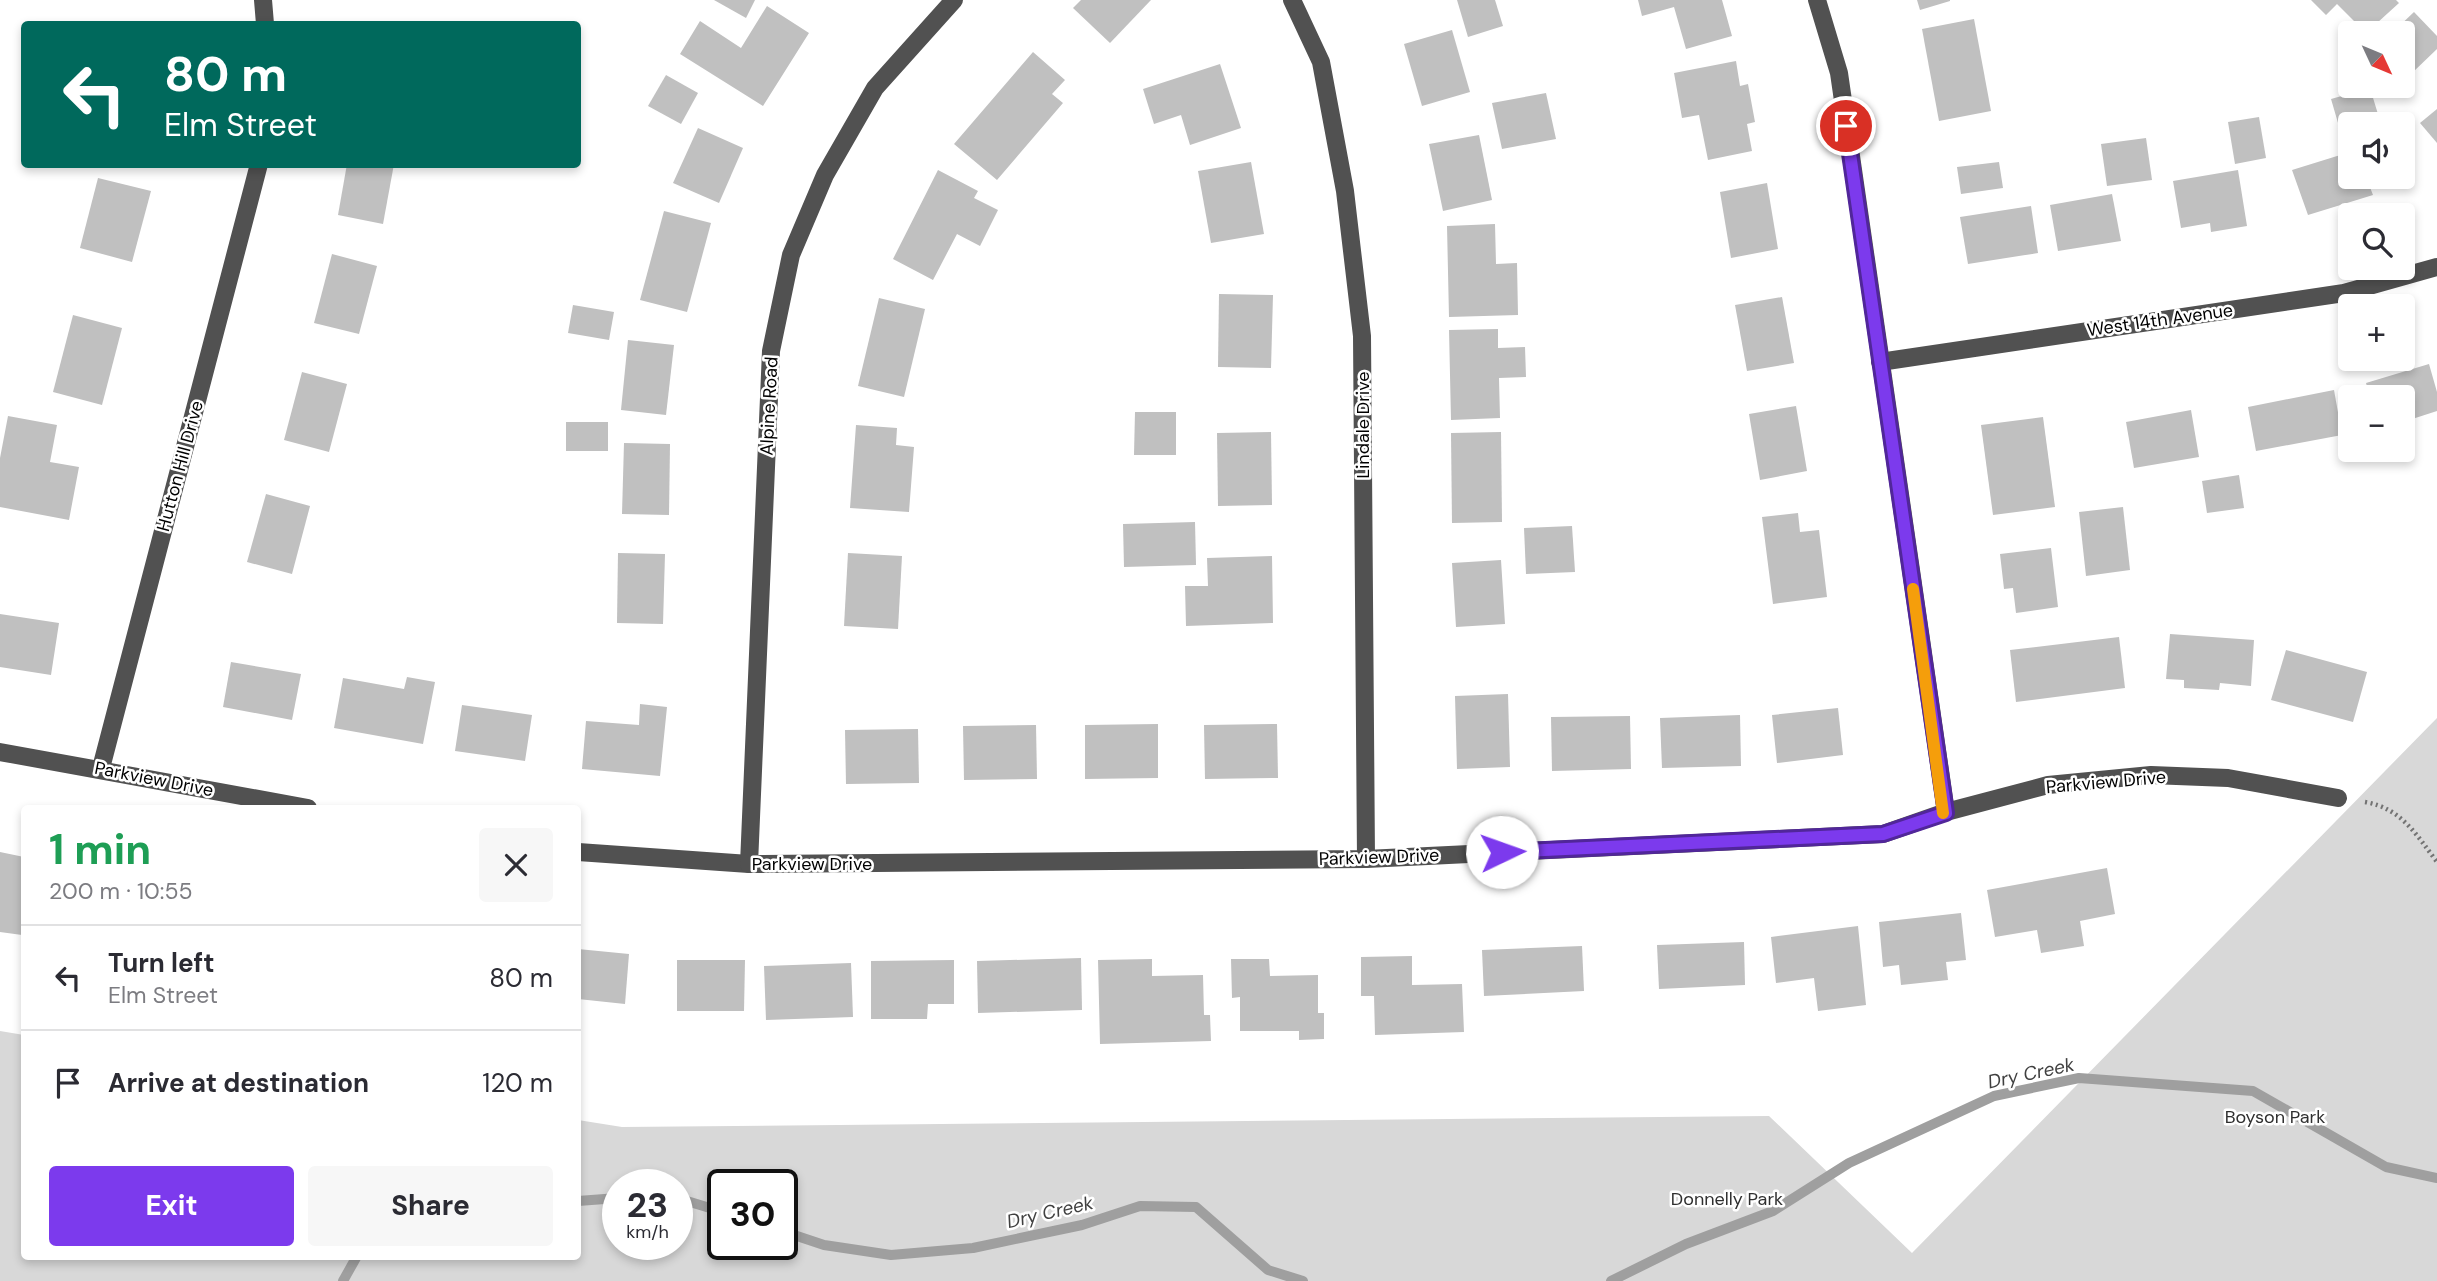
<!DOCTYPE html>
<meta charset="utf-8">
<style>
:root{--surface:#fff;--page:#f7f7f7;--text:#2b2b33;--muted:#7c7c81;--line:#e1e1e2;--accent:#7c3aed}
body{margin:0;font-family:"DM Sans",sans-serif;background:var(--page);color:var(--text);height:100vh;display:flex;flex-direction:column;font-size:26px;white-space:nowrap}
*{box-sizing:border-box;margin:0}
p{font-size:23px;color:var(--muted)}
.icon{flex:none;width:38px;height:38px;fill:none;stroke:currentColor;stroke-width:2;stroke-linecap:round;stroke-linejoin:round}
.map{position:relative;flex:1;overflow:hidden}
.sheet{position:absolute;left:21px;top:805px;width:560px;height:455px;display:flex;flex-direction:column;background:var(--surface);border-radius:7px;box-shadow:0 4px 10px #0003}
.sheet>*{flex:none}
.top-card{position:absolute;left:21px;top:21px;width:560px;height:147px;border-radius:7px;box-shadow:0 4px 10px #0003;background:#00695c;color:#fff;overflow:hidden}
.needle{width:46px;rotate:134deg}
.controls{position:absolute;left:2338px;top:21px;display:grid;gap:14px}
.controls a{display:grid;place-items:center;width:77px;height:77px;border-radius:7px;background:var(--surface);box-shadow:0 4px 10px #0003;font-size:35px}
.speed{position:absolute;left:602px;top:1169px;display:flex;gap:14px;font-size:35px;font-weight:700;text-align:center}
.speed>*{display:grid;place-content:center;width:91px;height:91px;border-radius:50%;background:var(--surface);box-shadow:0 4px 10px #0003;line-height:1}
.speed small{font-size:18px;font-weight:400}
.speed .limit{border:4px solid #111;border-radius:10px;background:#fff;color:#111}
.pin{position:absolute;display:grid;place-items:center;width:60px;height:60px;color:#fff;margin:-30px;border:4px solid #fff;border-radius:50%;box-shadow:0 2px 7px #0007}
.me{position:absolute;width:77px;margin:-38px;rotate:87deg;stroke-linejoin:round;filter:drop-shadow(0 0 5px #0008)}
.turn{display:flex;align-items:center;gap:24px;height:147px;padding:0 28px;font-size:32px}
.turn .icon{width:91px;height:91px;stroke-width:2.5}
.turn b{display:block;font-size:49px;line-height:60px}
.round{display:grid;place-items:center;flex:none;width:74px;height:74px;border-radius:7px;background:var(--page)}
.summary{display:flex;align-items:center;justify-content:space-between;height:119px;padding:0 28px}
h1{font-size:42px;font-weight:700;line-height:52px;color:#1e9e55}
.button{display:flex;gap:14px;margin-top:auto;padding:14px 28px}
.button a{flex:1;height:80px;border-radius:7px;background:var(--accent);color:#fff;font-size:28px;font-weight:700;line-height:80px;text-align:center}
.button a+a{background:var(--page);color:var(--text)}
ul{padding:0;list-style:none}
li{display:flex;align-items:center;gap:21px;height:105px;padding:0 28px;border-top:2px solid var(--line)}
li div{flex:1}
li b{display:block;font-size:26px}
li em{font-style:normal}
.map>svg:first-child{display:block}
</style>
<div class="map">
<svg width="2437" height="1281" viewBox="0 0 2437 1281">
<rect width="100%" height="100%" fill="#fff"/>
<path fill="#d8d8d8" fill-rule="evenodd" d="M2437,718V1281H0V1031L24,1035V1256H578V1120L622,1127L1769,1116L1912,1253ZM618,1185H677V1244H618ZM723,1185H782V1244H723Z"/>
<g fill="none" stroke-linecap="round" stroke-linejoin="round">
<g stroke="#9f9f9f" stroke-width="10">
<path d="M677,1198L723,1212"/>
<path d="M578,1201L618,1198"/>
<path d="M782,1231L824,1245L891,1255L973,1248L1082,1225L1140,1206L1196,1207L1268,1270L1303,1281"/>
<path d="M343,1281L357,1256"/>
<path d="M1611,1281L1686,1244L1773,1211L1849,1163L1994,1096L2079,1078L2253,1091L2386,1167L2437,1178"/>
</g>
</g>
<g fill="#c0c0c0">
<path d="M714,0H755L746,18Z"/>
<path d="M1081,0H1151L1110,43L1073,8Z"/>
<path d="M1457,0H1495L1503,26L1468,37Z"/>
<path d="M1638,0H1722L1732,36L1686,49L1674,7L1642,16Z"/>
<path d="M1917,0H1950V1L1920,10Z"/>
<path d="M2311,0H2396L2399,3L2366,33L2337,4L2326,15Z"/>
<path d="M767,6L809,33L763,106L680,54L700,21L741,48Z"/>
<path d="M2414,12L2437,36V49L2412,73L2403,64V33H2392Z"/>
<path d="M1974,19L1991,111L1939,121L1922,29Z"/>
<path d="M1452,30L1470,92L1422,106L1404,44Z"/>
<path d="M1033,52L1065,80L1052,94L1063,103L997,180L954,144Z"/>
<path d="M1736,61L1740,86L1748,84L1755,122L1747,124L1752,151L1708,160L1699,115L1682,118L1674,73Z"/>
<path d="M1220,64L1241,128L1190,145L1181,115L1154,124L1143,89Z"/>
<path d="M666,75L698,93L681,124L648,106Z"/>
<path d="M2370,88L2381,124H2350V138L2343,140L2331,99Z"/>
<path d="M1546,93L1556,139L1502,149L1492,103Z"/>
<path d="M2437,109V143L2420,123Z"/>
<path d="M2259,117L2266,158L2235,164L2228,122Z"/>
<path d="M698,128L743,148L719,203L673,183Z"/>
<path d="M1479,135L1492,200L1443,211L1429,144Z"/>
<path d="M2146,138L2152,180L2107,186L2101,144Z"/>
<path d="M2350,152V177H2366L2373,195L2308,215L2292,170Z"/>
<path d="M1251,162L1264,234L1211,243L1198,171Z"/>
<path d="M1999,162L2003,188L1961,194L1957,167Z"/>
<path d="M347,164H394L383,224L338,215Z"/>
<path d="M938,170L978,191L974,198L998,210L980,246L957,234L933,280L893,259Z"/>
<path d="M2238,170L2247,226L2211,232L2210,223L2181,228L2173,181Z"/>
<path d="M98,178L151,191L132,262L80,248Z"/>
<path d="M1767,183L1778,249L1731,258L1720,192Z"/>
<path d="M2112,194L2121,241L2058,251L2050,205Z"/>
<path d="M2031,206L2038,253L1968,264L1960,217Z"/>
<path d="M664,211L711,223L687,312L640,300Z"/>
<path d="M1495,224L1496,264L1517,263L1518,315L1449,317L1447,226Z"/>
<path d="M332,254L377,266L359,334L314,323Z"/>
<path d="M1219,294L1273,295L1271,368L1218,367Z"/>
<path d="M1782,297L1794,363L1747,371L1735,305Z"/>
<path d="M879,298L925,309L904,397L858,386Z"/>
<path d="M573,305L614,312L609,340L568,333Z"/>
<path d="M73,315L122,328L102,405L53,392Z"/>
<path d="M1498,329V348L1525,347L1526,377L1499,378L1500,418L1451,420L1449,330Z"/>
<path d="M628,340L674,345L666,415L621,410Z"/>
<path d="M2429,364L2437,392V411L2403,422V397H2370L2366,383Z"/>
<path d="M302,372L347,384L329,452L284,440Z"/>
<path d="M2334,390L2342,435L2256,451L2248,407Z"/>
<path d="M1796,406L1807,471L1760,480L1749,414Z"/>
<path d="M2191,410L2199,457L2134,468L2126,422Z"/>
<path d="M1135,412H1176V455H1134Z"/>
<path d="M8,416L57,425L50,462L79,467L69,520L0,507V458Z"/>
<path d="M2043,417L2055,507L1993,515L1981,425Z"/>
<rect x="566" y="422" width="42" height="29"/>
<path d="M856,425L897,428L896,445L914,447L909,512L850,508Z"/>
<path d="M1271,432L1272,505L1218,506L1217,433Z"/>
<path d="M1501,432L1502,522L1452,523L1451,433Z"/>
<path d="M624,443L670,444L669,515L622,514Z"/>
<path d="M2239,475L2244,508L2207,513L2202,481Z"/>
<path d="M266,494L310,506L292,574L247,562Z"/>
<path d="M2123,507L2130,570L2086,576L2079,512Z"/>
<path d="M1798,513L1800,532L1819,530L1827,597L1773,604L1762,517Z"/>
<path d="M1195,522L1196,565L1124,567L1123,524Z"/>
<path d="M1572,526L1575,572L1526,574L1524,528Z"/>
<path d="M2051,548L2058,607L2016,613L2013,588L2004,589L2000,554Z"/>
<path d="M618,553L665,554L663,624L617,623Z"/>
<path d="M848,553L902,556L898,629L844,626Z"/>
<path d="M1272,556L1273,623L1186,626L1185,586H1208L1207,558Z"/>
<path d="M1501,560L1505,624L1456,627L1452,563Z"/>
<path d="M0,614L59,623L51,675L0,667Z"/>
<path d="M2170,634L2254,640L2251,686L2220,683L2219,690L2184,688V680L2166,679Z"/>
<path d="M2119,637L2125,688L2016,702L2010,650Z"/>
<path d="M2286,650L2367,672L2353,722L2271,700Z"/>
<path d="M231,662L301,674L292,720L223,707Z"/>
<path d="M407,677L435,682L423,744L334,728L343,678L404,689Z"/>
<path d="M1508,694L1510,767L1457,769L1455,696Z"/>
<path d="M640,704L667,707L660,776L582,769L586,721L639,725Z"/>
<path d="M462,705L532,715L525,761L455,751Z"/>
<path d="M1838,708L1843,755L1777,763L1772,715Z"/>
<path d="M1740,715L1741,766L1662,768L1660,718Z"/>
<path d="M1630,716L1631,769L1552,771L1551,717Z"/>
<path d="M1158,724V778L1085,779V725Z"/>
<path d="M1277,724L1278,778L1205,779L1204,725Z"/>
<path d="M1036,725L1037,779L964,780L963,726Z"/>
<path d="M918,729L919,783L846,784L845,730Z"/>
<path d="M0,852L24,857L22,935L0,932Z"/>
<path d="M2107,868L2115,914L2080,921L2084,946L2041,953L2037,930L1995,937L1987,890Z"/>
<path d="M1961,913L1966,960L1946,962L1948,980L1901,985L1899,965L1883,967L1879,922Z"/>
<path d="M1858,926L1866,1005L1818,1011L1814,978L1776,983L1771,937Z"/>
<path d="M1744,942L1745,985L1659,989L1657,945Z"/>
<path d="M1582,946L1584,991L1484,996L1482,950Z"/>
<path d="M578,949L629,954L625,1004L578,999Z"/>
<path d="M1412,956V985L1462,984L1464,1032L1375,1035L1374,996H1361V957Z"/>
<path d="M1081,958L1082,1010L978,1013L977,961Z"/>
<path d="M1152,959V976L1203,975L1204,1015H1210L1211,1041L1100,1044L1098,960Z"/>
<path d="M1231,959H1269L1270,976L1318,975V1013H1324V1039L1299,1040V1031H1240V997L1232,998Z"/>
<path d="M677,960H745L744,1011H677Z"/>
<path d="M954,960V1004H928L927,1019H871V961Z"/>
<path d="M851,963L853,1017L766,1020L764,966Z"/>
</g>
<g fill="none" stroke-linecap="round" stroke-linejoin="round">
<path stroke="#737373" stroke-width="4.5" stroke-dasharray="2 3.5" stroke-linecap="butt" d="M2365,802C2401,808 2416,834 2437,862"/>
<g stroke="#515151" stroke-width="18">
<path d="M263,0L265,24"/>
<path d="M1292,0L1321,62L1345,191L1362,336L1366,859"/>
<path d="M1817,0L1839,73L1946,812"/>
<path d="M1880,362L2344,293L2437,267"/>
<path d="M0,752L308,808"/>
<path d="M101,768L259,164"/>
<path d="M578,852L749,864L1366,859L1883,834L1946,812L2048,785L2151,775L2228,778L2338,798"/>
<path d="M749,864L771,351L791,255L825,175L875,88L954,0"/>
</g>
</g>
<g fill="none" stroke-linecap="round" stroke-linejoin="round">
<defs>
<path id="route" d="M1502,852L1883,834L1946,813L1846,126"/>
</defs>
<use href="#route" stroke="#51269a" stroke-width="18"/>
<use href="#route" stroke="#7c3aed" stroke-width="12"/>
<path stroke="#f59e0b" stroke-width="12" d="M1913,589L1943,813"/>
</g>
<g text-anchor="middle" dominant-baseline="central" stroke-width="5" stroke-linejoin="round" paint-order="stroke">
<g font-size="18" fill="#000" stroke="#fff">
<text transform="translate(2160 320) rotate(-8)">West 14th Avenue</text>
<text transform="translate(769 406) rotate(-87)">Alpine Road</text>
<text transform="translate(1363 425) rotate(-90)">Lindale Drive</text>
<text transform="translate(180 466) rotate(-75)">Hutton Hill Drive</text>
<text transform="translate(154 779) rotate(11)">Parkview Drive</text>
<text transform="translate(2106 782) rotate(-5)">Parkview Drive</text>
<text transform="translate(1379 857) rotate(-2)">Parkview Drive</text>
<text x="812" y="864">Parkview Drive</text>
</g>
<g font-size="18" fill="#2f2f2f" stroke="#fff">
<text x="2275" y="1117">Boyson Park</text>
<text x="1727" y="1199">Donnelly Park</text>
</g>
<g font-size="19" font-style="italic" fill="#404040" stroke="#fff">
<text transform="translate(2031 1073) rotate(-12)">Dry Creek</text>
<text transform="translate(1050 1212) rotate(-13)">Dry Creek</text>
</g>
</g>
</svg>
<div class="controls">
<a><svg class="needle" viewBox="-14 -14 28 28"><path d="M0-13l5 13h-10z" fill="#e53935"/><path d="M0 13l5-13h-10z" fill="#7c7c81"/></svg></a>
<a><svg class="icon" aria-label="sound" viewBox="0 0 24 24"><path d="M4 9h4l5-4v14l-5-4H4zM17 9q2 3 0 6"/></svg></a>
<a><svg class="icon" aria-label="search" viewBox="0 0 24 24"><circle cx="10" cy="10" r="6"/><path d="M15 15l6 6"/></svg></a>
<a>+</a>
<a>−</a>
</div>
<div class="speed"><div>23<small>km/h</small></div><div class="limit">30</div></div>
<div class="pin" style="left:1846px;top:126px;background:#d93025"><svg class="icon" aria-label="arrive" viewBox="0 0 24 24"><path d="M6 21V4h12l-3 4 3 4H6"/></svg></div>
<svg class="me" style="left:1502px;top:852px" viewBox="-20 -20 40 40"><circle r="19" fill="#fff"/><path d="M0-13L10 11 0 6-10 11z" fill="#7c3aed"/></svg>
<div class="top-card">
<div class="turn"><svg class="icon" aria-label="left" viewBox="0 0 24 24"><path d="M17 20v-9H6M10 6l-5 5 5 5"/></svg><div><b>80 m</b>Elm Street</div></div>
</div>
<section class="sheet">
<div class="summary"><div><h1>1 min</h1><p>200 m · 10:55</p></div><a class="round"><svg class="icon" aria-label="close" viewBox="0 0 24 24"><path d="M6 6l12 12M18 6L6 18"/></svg></a></div>
<ul>
<li><svg class="icon" aria-label="left" viewBox="0 0 24 24"><path d="M17 20v-9H6M10 6l-5 5 5 5"/></svg><div><b>Turn left</b><p>Elm Street</p></div><em>80 m</em></li>
<li><svg class="icon" aria-label="arrive" viewBox="0 0 24 24"><path d="M6 21V4h12l-3 4 3 4H6"/></svg><div><b>Arrive at destination</b></div><em>120 m</em></li>
</ul>
<div class="button"><a>Exit</a><a>Share</a></div>
</section>
</div>
